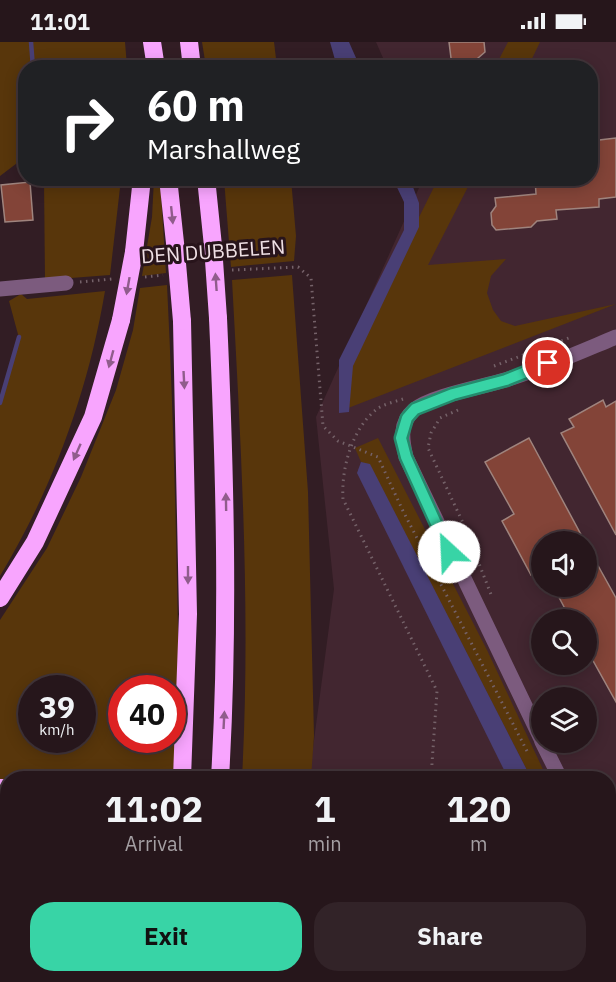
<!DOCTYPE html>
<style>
:root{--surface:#26161b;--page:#322328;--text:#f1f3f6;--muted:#a49fa3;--line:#42353a;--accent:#38d4a6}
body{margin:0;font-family:"IBM Plex Sans",sans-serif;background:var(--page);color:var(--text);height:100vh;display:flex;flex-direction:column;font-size:22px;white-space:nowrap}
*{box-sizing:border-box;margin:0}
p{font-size:20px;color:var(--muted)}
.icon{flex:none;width:33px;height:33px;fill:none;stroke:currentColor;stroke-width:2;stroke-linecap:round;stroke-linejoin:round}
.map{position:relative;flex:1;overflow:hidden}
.panel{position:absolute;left:0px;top:729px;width:616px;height:212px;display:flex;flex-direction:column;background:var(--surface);border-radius:24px 24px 0 0;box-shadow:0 3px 15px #0003,0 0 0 2px var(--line)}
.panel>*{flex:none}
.guide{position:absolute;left:18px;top:18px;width:580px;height:126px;border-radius:24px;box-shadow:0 3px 15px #0003,0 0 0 2px var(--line);background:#202124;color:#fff;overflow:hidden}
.tools{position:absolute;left:531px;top:489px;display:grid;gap:12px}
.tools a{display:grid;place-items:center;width:66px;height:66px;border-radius:50%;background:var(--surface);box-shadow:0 3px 15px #0003,0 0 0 2px var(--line);font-size:30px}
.speed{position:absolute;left:18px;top:633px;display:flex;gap:12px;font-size:30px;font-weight:700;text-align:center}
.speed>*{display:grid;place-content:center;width:78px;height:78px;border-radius:50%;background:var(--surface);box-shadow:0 3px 15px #0003,0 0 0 2px var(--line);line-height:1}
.speed small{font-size:15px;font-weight:400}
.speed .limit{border:9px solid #d22;background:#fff;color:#111}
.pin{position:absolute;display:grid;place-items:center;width:51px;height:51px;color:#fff;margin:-26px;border:3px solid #fff;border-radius:50%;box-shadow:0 2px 6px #0007}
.me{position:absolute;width:66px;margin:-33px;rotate:335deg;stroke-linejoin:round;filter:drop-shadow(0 0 4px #0008)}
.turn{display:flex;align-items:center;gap:21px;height:126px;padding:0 30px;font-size:27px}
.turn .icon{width:78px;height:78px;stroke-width:2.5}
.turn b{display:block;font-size:42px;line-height:51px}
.eta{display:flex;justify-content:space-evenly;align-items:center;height:102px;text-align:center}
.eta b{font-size:36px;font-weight:700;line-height:42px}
.cta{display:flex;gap:12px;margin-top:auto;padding:12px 30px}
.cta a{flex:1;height:69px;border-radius:24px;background:var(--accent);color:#111;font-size:24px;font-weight:700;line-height:69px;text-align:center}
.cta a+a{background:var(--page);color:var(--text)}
.status{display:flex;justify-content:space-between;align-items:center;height:42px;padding:0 30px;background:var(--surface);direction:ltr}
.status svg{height:16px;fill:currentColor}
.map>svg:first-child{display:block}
</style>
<div class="status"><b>11:01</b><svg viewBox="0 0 49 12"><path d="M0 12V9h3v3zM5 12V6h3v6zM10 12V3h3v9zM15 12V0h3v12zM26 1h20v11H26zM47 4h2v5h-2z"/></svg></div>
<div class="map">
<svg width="616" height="940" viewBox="0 0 616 940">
<rect width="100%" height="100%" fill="#321d24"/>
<path fill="#422630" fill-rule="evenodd" d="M376,0H616V940H283L284,933H609V736H309L334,547L316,375L423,137L591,136V26L387,25ZM542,500H586V544H542ZM542,578H586V622H542ZM542,656H586V700H542Z"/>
<g fill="#58360b" fill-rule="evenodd">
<path d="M0,0H125L127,25L26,26L25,115L0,134Z"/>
<path d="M202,0H274L277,25H206Z"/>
<path d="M508,0H540L528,25H495Z"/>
<path d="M44,137H121L110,233L45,238Z"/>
<path d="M154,137H160L166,231L142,234L152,175Z"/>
<path d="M224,137H291L296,194L294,219L231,225Z"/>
<path d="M438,137H472L428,223L506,217L491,234L487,251L493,268L501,279L515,284L616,262L343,368L344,326Z"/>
<path d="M292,233L308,450L314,694L311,736H242C251,570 241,404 232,238Z"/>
<path d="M167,243C172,342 175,441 177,540C178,605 182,672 172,736L0,737V578L47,506L81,435L116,348L133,288L140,246ZM32,646H82V698H32ZM122,646H172V698H122Z"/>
<path d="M105,249C88,350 53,446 0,534V363L19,296L9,259L21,252L27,257Z"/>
<path d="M378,396L487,608L547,736H531L370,423L361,420L355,406Z"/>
<path d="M0,757L8,758V933H136L137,940H0Z"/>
<path d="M609,860L616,874V901L609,888Z"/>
<rect x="227" y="933" width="68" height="7"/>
</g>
<g fill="#493f75">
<path d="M330,0H349L360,25H337Z"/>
<path d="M393,137H410L419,161V185L353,324L349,370L339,371V318L404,188V160Z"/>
<path d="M361,420L370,422L531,736H508L357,431Z"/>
<path d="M609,888L616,901V940H611L608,933Z"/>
</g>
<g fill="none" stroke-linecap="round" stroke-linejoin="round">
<g stroke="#493f75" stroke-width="4.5">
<path d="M31,0L33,26"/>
<path d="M0,361L19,295"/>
</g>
</g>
<g fill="#834438" stroke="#9f847e" stroke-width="1.5">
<path d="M449,0H484L485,10L471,22L452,24Z"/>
<path d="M616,96V155L599,157V165L556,168L557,177L537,179L531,185L496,188L492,183L491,171L496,164L495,156L536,152L535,136H591V99Z"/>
<path d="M30,140L33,178L5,180L1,143Z"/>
<path d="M603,358L606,365L616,359V493L561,391L574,385L569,377Z"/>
<path d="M529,396L585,500H542V528L531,533L502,479L514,472L485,420Z"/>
<path d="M586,502L616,556V660L586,606V578H571L553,544H586Z"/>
</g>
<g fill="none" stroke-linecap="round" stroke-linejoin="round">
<g stroke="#756269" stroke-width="3" stroke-dasharray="1.5 4.5" stroke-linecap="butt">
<path d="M232,228L298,225L311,236L323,384L338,399L378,415L403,469L527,709"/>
<path d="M145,235L163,233"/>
<path d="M80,240L112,237"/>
<path d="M494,324L569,296"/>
<path d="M403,357C394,360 384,362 377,367C352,386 341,427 343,457L437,649L431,736"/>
<path d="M458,368L440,376L431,391L428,406L464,483L492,555"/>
<path d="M609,802L616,815"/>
<path d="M609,868L616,882"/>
</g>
<g stroke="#7c5b7e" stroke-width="15">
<path d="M0,247L66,241"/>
<path d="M542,699L406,415C402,398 399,381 414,368C431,354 482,345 505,338C542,327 580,310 616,295"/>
<path d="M542,700L560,736"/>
<path d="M609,835L616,849"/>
<path d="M439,933L443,940"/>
</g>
<g stroke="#f8a5fe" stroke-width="18">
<path d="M152,0L156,26"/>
<path d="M189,0L192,26"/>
<path d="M168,136L176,210"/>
<path d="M206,136L213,204"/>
<path d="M134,210L142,136"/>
<path d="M218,276C225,430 229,583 220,736"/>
<path d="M182,279L188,572L182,736"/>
<path d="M0,556L35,500L93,375L121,278"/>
<path d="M0,746H8"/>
<path d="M146,940V933"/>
<path d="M164,940L165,933"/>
<path d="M203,940L204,933"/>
</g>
<g stroke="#f8a5fe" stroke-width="18">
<path d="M213,204L218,276"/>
<path d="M176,210L182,279"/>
<path d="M121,278L134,210"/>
</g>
</g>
<defs><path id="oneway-solid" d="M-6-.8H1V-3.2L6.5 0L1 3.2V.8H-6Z" transform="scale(1.5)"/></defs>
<g fill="#905c8c">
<use href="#oneway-solid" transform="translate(172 173) rotate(84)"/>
<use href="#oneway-solid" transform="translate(216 240) rotate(-94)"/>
<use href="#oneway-solid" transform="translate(128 244) rotate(100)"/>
<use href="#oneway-solid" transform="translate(111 317) rotate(105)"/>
<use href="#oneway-solid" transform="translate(184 338) rotate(87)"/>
<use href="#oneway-solid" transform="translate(77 410) rotate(114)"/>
<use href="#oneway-solid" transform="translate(226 460) rotate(-91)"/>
<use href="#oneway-solid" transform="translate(188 533) rotate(90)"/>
<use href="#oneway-solid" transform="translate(224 678) rotate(-87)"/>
</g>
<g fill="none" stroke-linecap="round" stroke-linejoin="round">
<defs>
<path id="route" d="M449,510L406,415L401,396L407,376L415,367L453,352L506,338L548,321"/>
</defs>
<use href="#route" stroke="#248a6c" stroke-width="15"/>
<use href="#route" stroke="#38d4a6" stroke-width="10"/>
</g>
<g text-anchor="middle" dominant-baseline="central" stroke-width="6" stroke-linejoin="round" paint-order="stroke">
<g font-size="20" fill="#efe0e5" stroke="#28141b">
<text transform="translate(213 209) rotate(-4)">DEN DUBBELEN</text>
</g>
</g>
</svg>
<div class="tools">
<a><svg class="icon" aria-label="sound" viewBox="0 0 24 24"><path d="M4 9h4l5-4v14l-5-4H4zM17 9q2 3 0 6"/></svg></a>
<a><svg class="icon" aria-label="search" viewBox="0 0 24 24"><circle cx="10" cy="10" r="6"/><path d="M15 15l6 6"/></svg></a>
<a><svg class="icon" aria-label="layers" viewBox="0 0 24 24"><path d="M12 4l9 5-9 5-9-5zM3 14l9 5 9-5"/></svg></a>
</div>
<div class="speed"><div>39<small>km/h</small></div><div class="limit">40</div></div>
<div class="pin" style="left:548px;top:321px;background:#d93025"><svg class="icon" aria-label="arrive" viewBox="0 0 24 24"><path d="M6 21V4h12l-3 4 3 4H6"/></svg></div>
<svg class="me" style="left:449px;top:510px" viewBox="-20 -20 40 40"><circle r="19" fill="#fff"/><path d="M0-13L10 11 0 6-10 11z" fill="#38d4a6"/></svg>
<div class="guide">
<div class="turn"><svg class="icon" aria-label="right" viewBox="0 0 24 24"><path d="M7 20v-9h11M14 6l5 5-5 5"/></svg><div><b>60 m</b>Marshallweg</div></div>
</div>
<section class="panel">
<div class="eta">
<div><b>11:02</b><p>Arrival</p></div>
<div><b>1</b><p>min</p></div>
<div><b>120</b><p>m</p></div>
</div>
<div class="cta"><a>Exit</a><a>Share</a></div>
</section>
</div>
